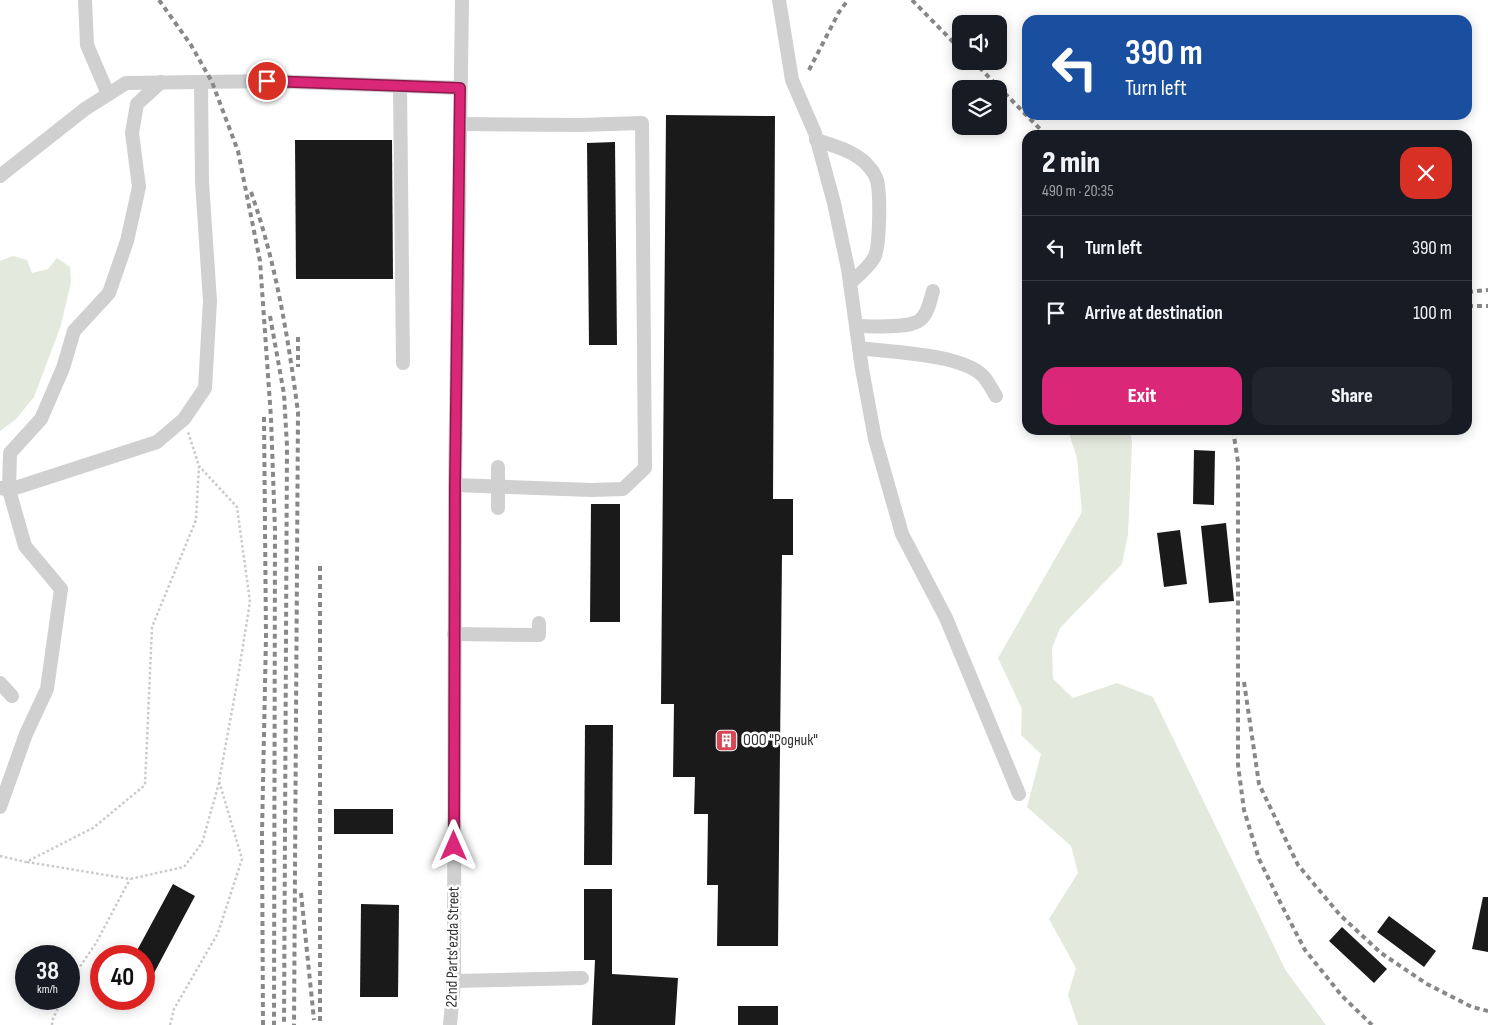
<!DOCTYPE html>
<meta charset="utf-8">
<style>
:root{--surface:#171b24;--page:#20242c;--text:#f1f3f6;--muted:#9ea1a6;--line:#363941;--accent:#db2777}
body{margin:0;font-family:"Sofia Sans Condensed",sans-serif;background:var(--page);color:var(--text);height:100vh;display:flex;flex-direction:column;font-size:19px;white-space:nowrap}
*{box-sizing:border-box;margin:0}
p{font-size:16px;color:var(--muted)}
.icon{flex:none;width:28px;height:28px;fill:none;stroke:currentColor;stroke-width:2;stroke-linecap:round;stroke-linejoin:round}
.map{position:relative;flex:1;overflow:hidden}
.side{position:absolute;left:1022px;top:130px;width:450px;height:305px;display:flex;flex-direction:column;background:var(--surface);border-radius:15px;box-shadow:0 2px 12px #0003}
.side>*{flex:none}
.top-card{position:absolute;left:1022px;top:15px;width:450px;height:105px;border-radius:15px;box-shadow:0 2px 12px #0003;background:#1a4fa0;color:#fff;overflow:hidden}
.buttons{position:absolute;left:952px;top:15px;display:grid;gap:10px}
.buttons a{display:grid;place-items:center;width:55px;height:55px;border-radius:10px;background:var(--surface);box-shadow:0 2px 12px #0003;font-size:25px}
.speed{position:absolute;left:15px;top:945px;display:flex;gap:10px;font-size:25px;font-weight:700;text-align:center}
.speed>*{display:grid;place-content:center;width:65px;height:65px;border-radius:50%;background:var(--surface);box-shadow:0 2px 12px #0003;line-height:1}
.speed small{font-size:12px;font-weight:400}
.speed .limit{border:8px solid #d22;background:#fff;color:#111}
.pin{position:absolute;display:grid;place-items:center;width:42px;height:42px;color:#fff;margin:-21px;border:2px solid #fff;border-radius:50%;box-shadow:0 1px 5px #0007}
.me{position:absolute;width:55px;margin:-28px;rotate:0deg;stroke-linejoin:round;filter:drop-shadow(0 0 4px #0008)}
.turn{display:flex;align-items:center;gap:18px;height:105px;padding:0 20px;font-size:22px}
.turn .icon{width:65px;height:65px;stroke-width:2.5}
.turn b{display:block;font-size:35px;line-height:42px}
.round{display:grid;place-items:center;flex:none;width:52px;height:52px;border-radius:15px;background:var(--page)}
.overview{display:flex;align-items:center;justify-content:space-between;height:85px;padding:0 20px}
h1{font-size:30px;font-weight:800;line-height:38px}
.cta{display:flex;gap:10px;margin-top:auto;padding:10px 20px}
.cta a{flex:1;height:58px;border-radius:15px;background:var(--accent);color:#fff;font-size:20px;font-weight:800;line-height:58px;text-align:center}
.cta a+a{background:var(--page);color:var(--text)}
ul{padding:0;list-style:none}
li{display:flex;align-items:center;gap:15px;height:65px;padding:0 20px;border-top:1px solid var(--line)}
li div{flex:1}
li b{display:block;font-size:19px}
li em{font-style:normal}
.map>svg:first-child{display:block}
</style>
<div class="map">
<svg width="1488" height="1025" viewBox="0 0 1488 1025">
<rect width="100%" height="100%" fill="#fff"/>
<g fill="#e3e9dd">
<path d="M13,256L27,260L32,273L48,269L57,258L70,267L71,282L61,325L34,397L16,419L0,431V261Z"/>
<path d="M1068,430H1130L1132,443L1128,534L1122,564L1060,628L1052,648L1053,679L1073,698L1117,683L1153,697L1286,971L1326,1025H1078L1068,995L1076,968L1049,919L1078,873L1071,846L1027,807L1041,754L1021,735L1022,709L998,658L1082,512L1077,458Z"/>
</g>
<g fill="#1a1a1a">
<path d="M666,115L775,116L773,499H793V555H782L778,946H717L718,885H707L708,814H694L695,777H673L674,704H661Z"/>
<path d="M295,140H392L393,279H296Z"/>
<path d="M615,142L617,345H589L587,143Z"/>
<path d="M1194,450L1215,451L1214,505L1193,504Z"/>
<path d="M591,504H620V622H590Z"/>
<path d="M1226,523L1234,601L1209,603L1201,526Z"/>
<path d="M1180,530L1187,584L1164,587L1157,533Z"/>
<path d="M585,725H613L612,865H584Z"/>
<rect x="334" y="809" width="59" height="25"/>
<path d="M173,884L195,896L154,973L144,968V956H134Z"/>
<path d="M584,889H612V974L678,978L675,1025H592L595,960H584Z"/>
<path d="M1483,897H1488V952L1472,949Z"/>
<path d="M361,904L399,905L398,997H360Z"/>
<path d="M1389,916L1436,951L1424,967L1377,932Z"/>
<path d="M1342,927L1387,969L1374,983L1329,941Z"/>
<rect x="738" y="1006" width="40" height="19"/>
</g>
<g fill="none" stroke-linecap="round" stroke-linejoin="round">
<g stroke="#cacaca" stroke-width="2.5" stroke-dasharray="2.5 2.5" stroke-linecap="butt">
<path d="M0,856L26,862L93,828L145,785L152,627L196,520L199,466L188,432"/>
<path d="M27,862L130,879L184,867L202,843L219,783"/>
<path d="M69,983L96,943L130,879"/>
<path d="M52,1025V1021L62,999"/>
<path d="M170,1025L174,1009L218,933L242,859L219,781L236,689L250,602L237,507L199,466"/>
</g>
<g stroke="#d0d0d0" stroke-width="14">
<path d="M85,0L87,45L108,94"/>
<path d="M779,0L792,80L815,133L834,203L848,269L862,369L875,439L902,534L946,618L1019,794"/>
<path d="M400,86L403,363"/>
<path d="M816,140C835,146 858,152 870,168C874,172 878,181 878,186C880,199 880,248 874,258C868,268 858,276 850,283"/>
<path d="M0,176L85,109L126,83L267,81L460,88"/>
<path d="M857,326C871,326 909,329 920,320C928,314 930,301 933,291"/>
<path d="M859,348C890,352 962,354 983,376C988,381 992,390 996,396"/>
<path d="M455,485L591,490L623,489L645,468L642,123L579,125L460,124"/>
<path d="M1,488L9,490L157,442L184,419L205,388L210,301L202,182L201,82"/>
<path d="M498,508V467"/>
<path d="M454,634L539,635V623"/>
<path d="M0,683L12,696"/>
<path d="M0,807L26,734L47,689L61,589L25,546L9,490L10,453L41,419L63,368L74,331L109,293L127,241L139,187L132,133L137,104L161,82"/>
<path d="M454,981L582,978"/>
<path d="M450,1025L454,981L455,485L462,0"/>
</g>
<g stroke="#888" stroke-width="4" stroke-dasharray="5 4" stroke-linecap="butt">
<path d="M159,0L191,45L212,82L238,151L260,261L271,418L275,530L274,1025"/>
<path d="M912,0L961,50"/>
<path d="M973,61L1046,135"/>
<path d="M809,70L839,12L848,0"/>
<path d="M251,192C276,263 288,337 298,412L294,1025"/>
<path d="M1468,292L1488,290"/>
<path d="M1468,306H1488"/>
<path d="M270,316L284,394L287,446L284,1025"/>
<path d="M298,337V367"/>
<path d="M1233,430L1238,462V765L1244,810L1259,859L1282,906L1305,950L1342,996L1372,1025"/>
<path d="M320,566V1025"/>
<path d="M1244,682L1259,784L1298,865L1340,915L1381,953L1427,984L1472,1007L1488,1011"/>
<path d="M301,893L314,1020"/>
<path d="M263,1025L262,833L266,636L264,417"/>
</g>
</g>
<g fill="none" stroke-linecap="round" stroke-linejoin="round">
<defs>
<path id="route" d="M267,81L460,88L455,485L454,846"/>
</defs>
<use href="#route" stroke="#8e194d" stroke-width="12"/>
<use href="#route" stroke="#db2777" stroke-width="9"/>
</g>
<defs>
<symbol id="building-square" viewBox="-11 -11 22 22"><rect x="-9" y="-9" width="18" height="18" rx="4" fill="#d74755" stroke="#fff"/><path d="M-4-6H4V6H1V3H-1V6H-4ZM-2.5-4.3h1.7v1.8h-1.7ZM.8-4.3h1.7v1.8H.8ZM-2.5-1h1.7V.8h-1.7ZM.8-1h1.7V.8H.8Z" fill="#fff"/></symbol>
</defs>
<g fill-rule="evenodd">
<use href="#building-square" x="714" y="728" width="25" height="25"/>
</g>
<g text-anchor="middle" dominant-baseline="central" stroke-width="5" stroke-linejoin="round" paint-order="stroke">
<g font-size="16" fill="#333" stroke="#fff" text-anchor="start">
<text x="743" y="740">ООО "Родник"</text>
</g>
<g font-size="16" fill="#333" stroke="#fff">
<text transform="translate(453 947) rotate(-89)">22nd Parts'ezda Street</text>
</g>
</g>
</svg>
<div class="buttons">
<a><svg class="icon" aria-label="sound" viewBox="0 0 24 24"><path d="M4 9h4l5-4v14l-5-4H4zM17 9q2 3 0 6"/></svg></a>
<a><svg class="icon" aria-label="layers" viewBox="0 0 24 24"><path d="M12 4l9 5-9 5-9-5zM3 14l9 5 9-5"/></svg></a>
</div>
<div class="speed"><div>38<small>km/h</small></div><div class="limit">40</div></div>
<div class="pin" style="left:267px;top:81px;background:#d93025"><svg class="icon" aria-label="arrive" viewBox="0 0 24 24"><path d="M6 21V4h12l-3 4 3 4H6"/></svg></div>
<svg class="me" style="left:454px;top:846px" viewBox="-20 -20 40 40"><path d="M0-17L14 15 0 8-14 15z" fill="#db2777" stroke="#fff" stroke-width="4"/></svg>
<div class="top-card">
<div class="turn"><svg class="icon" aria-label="left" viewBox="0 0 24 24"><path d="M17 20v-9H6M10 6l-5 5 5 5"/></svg><div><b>390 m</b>Turn left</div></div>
</div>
<section class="side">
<div class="overview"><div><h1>2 min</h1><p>490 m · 20:35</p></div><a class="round" style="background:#d93025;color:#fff"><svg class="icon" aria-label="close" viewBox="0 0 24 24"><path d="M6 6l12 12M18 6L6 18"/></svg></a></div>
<ul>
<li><svg class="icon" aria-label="left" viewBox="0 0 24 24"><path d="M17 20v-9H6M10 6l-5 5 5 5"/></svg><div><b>Turn left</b></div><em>390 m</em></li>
<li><svg class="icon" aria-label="arrive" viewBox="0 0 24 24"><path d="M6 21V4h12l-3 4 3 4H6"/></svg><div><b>Arrive at destination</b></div><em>100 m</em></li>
</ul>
<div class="cta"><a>Exit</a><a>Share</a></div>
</section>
</div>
